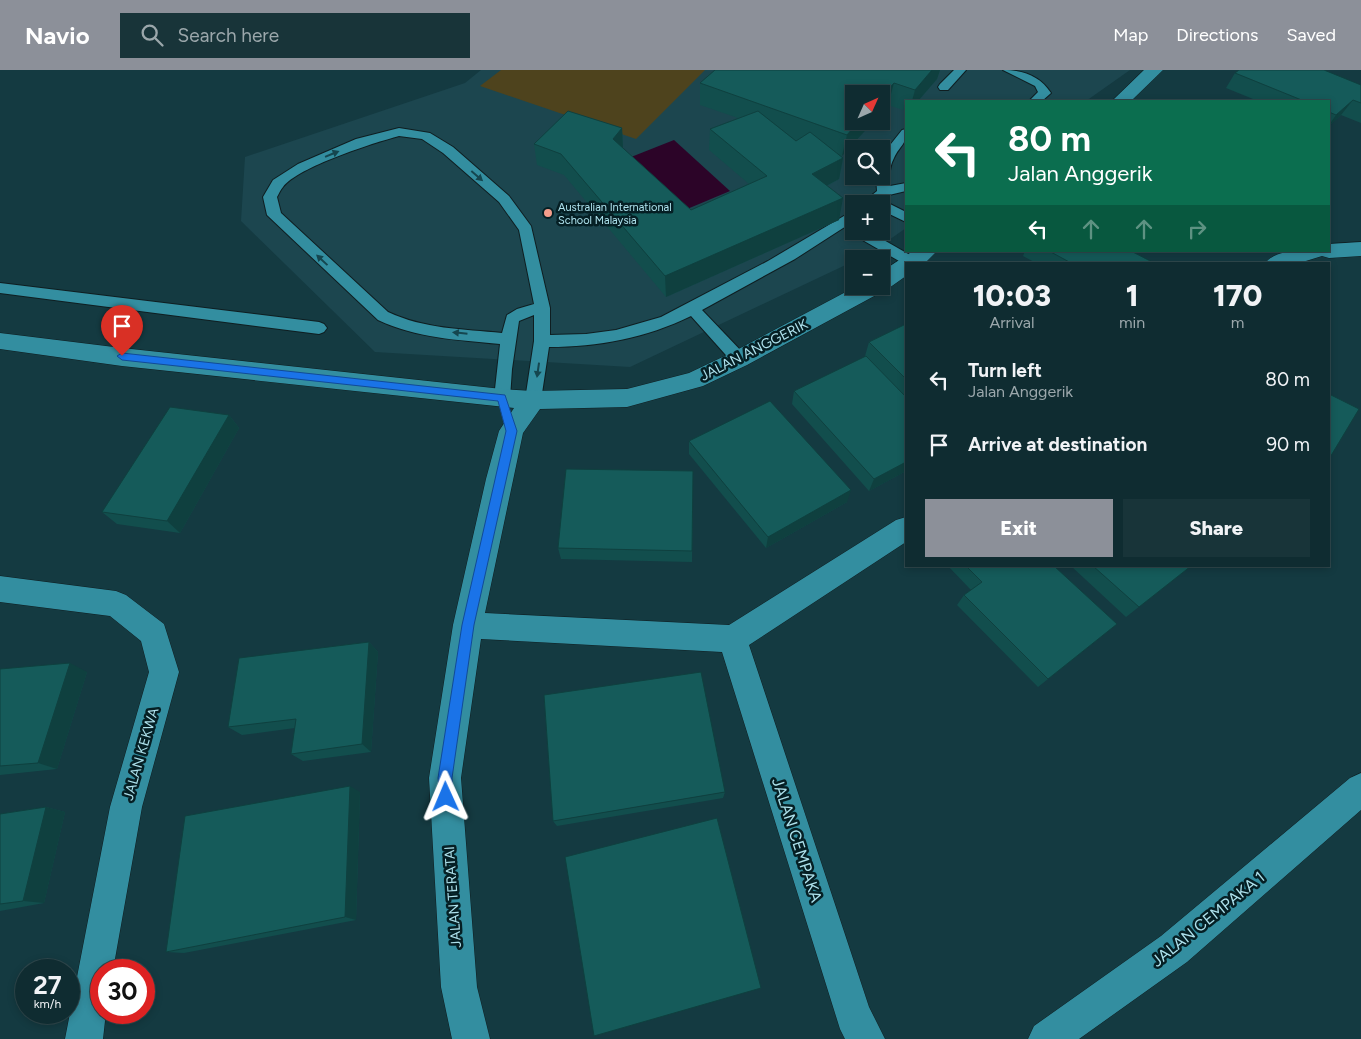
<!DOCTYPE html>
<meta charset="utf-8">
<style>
:root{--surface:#0f2c31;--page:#183439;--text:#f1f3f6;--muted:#9ba7ab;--line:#2f484d;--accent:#8c9099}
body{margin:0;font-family:Figtree,sans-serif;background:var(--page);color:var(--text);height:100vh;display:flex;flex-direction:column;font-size:19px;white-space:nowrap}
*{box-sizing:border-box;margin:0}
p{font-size:16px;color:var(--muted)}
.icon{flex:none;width:28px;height:28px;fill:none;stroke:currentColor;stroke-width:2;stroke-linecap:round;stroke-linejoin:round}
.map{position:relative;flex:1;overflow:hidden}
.drawer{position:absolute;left:905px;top:192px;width:425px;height:305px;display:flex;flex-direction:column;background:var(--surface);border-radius:0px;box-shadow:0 2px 8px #0003,0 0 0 1px var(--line)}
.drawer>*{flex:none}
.hud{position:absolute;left:905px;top:30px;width:425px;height:152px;border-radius:0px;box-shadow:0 2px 8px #0003,0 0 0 1px var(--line);background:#0b6e4f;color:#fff;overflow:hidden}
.needle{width:32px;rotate:45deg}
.fabs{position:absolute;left:845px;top:15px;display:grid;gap:10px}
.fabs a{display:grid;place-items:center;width:45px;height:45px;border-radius:0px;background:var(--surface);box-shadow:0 2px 8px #0003,0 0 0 1px var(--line);font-size:25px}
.speed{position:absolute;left:15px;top:889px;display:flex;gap:10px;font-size:25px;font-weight:700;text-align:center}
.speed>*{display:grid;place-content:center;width:65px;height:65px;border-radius:50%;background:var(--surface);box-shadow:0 2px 8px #0003,0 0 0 1px var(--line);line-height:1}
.speed small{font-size:12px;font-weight:400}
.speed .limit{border:8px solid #d22;background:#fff;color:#111}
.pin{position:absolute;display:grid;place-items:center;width:42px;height:42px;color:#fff;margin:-51px -21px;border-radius:50% 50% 50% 0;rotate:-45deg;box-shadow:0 0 5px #0007}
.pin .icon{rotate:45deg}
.me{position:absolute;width:55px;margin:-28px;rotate:359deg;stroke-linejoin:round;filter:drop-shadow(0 0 4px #0008)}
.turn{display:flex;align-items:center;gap:18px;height:105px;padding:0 20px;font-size:22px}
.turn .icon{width:65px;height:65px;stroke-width:2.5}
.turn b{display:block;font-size:35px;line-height:42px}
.lanes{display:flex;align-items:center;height:48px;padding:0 20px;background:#0003;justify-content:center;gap:25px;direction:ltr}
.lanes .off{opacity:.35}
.eta{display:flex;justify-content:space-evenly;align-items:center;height:85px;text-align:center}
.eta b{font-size:30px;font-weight:800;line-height:35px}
.primary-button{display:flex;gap:10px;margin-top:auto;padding:10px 20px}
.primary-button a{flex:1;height:58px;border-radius:0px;background:var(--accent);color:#fff;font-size:20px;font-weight:800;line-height:58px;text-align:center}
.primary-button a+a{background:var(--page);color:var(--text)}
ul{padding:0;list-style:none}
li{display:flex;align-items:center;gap:15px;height:65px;padding:0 20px}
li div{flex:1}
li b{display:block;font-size:19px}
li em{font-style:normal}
header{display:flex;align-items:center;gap:30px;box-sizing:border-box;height:70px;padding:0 25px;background:var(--accent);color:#fff}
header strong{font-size:24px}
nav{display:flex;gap:28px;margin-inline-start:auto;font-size:18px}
.search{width:350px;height:45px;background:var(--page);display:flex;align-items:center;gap:12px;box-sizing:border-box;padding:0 18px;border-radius:0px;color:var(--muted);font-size:19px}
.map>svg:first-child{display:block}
</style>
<header>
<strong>Navio</strong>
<div class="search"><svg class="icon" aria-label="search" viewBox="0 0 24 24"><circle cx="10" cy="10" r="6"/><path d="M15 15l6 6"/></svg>Search here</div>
<nav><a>Map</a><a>Directions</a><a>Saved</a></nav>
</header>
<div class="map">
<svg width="1361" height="969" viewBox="0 0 1361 969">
<rect width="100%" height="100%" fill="#143a41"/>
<path fill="#1c464f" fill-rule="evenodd" d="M481,0H1130L1086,31H906V158L869,184L859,189H854V191L630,297L375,282L241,151L245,87L465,13ZM854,24H881V51H854ZM854,79H881V106H854ZM854,134H881V161H854Z"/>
<path fill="#4e431d" d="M501,0H705L636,69L480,16Z"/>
<path fill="#2c0428" d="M674,70L730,121L680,142L626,89Z"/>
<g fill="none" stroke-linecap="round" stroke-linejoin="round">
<defs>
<g id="lane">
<path d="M954,0H966L948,20H940L938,17L940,14Z"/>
<path d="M1003,0C1023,0 1040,6 1051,23L1042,31H1029L1038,22L1035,16Z"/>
<path d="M399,58L430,63L453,77L509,126L531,156L550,238V265L586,264L616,260L661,247L768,191L854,140V151L795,189L702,240L745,285L747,289L745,293L739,295L733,293L691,246C646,268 598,277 549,277L541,330L539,334L533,336L527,334L525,330L534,271V245L519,251L512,299L510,328L508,332L502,334L496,332L494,328L500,274C458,270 416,268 378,250L267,145L263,127L273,110L298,94L356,69ZM399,66L422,69L443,83L499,132L519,160L534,234L517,239L507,245L502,263C463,259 424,259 388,242L281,143L277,127C279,124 280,120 283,117C298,97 373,73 399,66Z"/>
<path d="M906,59C907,75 900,75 894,88C889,97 889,107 890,116L906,113V121L889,125L882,130L906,142V152L881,140V134H861L877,121L876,106H881V87L883,84L902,60Z"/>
<path d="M854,157V161H868L917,189L919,192L906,195L852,164L850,161Z"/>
<path d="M0,213L319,252L324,254L327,258L324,262L319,264L0,223Z"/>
</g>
<g id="street">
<path d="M1144,0H1163L1131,31H1112Z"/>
<path d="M1361,172V186L1329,188L1322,186L1296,194H1265C1275,177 1311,181 1329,181V174Z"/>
<path d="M913,181H937L924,194H906V206L889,218L747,295L703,316L627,337L540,339L523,363L485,543L729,555L896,450L906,447V472L749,575L869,937L885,969H845L840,959L722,582L481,569L461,708L477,917L490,969H452L441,917L429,708L453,555L486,409L499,361L514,338L122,296L0,279V263L122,278L502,319L533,321L627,319L689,303L731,283L857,216H881V202Z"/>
<path d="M0,506L116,521L126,525L164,554L179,602L142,737L113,900H101V942H106L103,969H65L110,737L149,602L141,571L110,546L0,532Z"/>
<path d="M1361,703V740L1187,892L1079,969H1028L1034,956L1161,866L1350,708Z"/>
</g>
</defs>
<use href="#lane" stroke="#0f1e21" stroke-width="2"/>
<use href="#street" stroke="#0f1e21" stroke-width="1"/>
<use href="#lane" fill="#338ea0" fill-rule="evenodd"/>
<use href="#street" fill="#338ea0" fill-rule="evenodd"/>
</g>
<g fill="#124e4d">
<path d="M715,0H940L937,9L918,31H906V41L888,35L854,51L842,86H840L843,88L839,109L827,116L839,150L666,227L564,105L537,95L534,74L622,58L623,78L691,140L749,114L709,80L710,59L738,48L700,35V13Z"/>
<path d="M1235,3L1361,15V53L1341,45L1329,56V31H1258L1226,18Z"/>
<path d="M1025,181H1131L1156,194H1038L1023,186Z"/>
<path d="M906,254V401L869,421L792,334L794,321L865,287V286L869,272Z"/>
<path d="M229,345L239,358L180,463L117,454L102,442Z"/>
<path d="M689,371L847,432L766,478L689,384Z"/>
<path d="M693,401L692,492L561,489L558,478Z"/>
<path d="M948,496H1054L1117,554L1038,617L957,535L964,525L971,520Z"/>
<path d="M1071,496H1191L1126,547Z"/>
<path d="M369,572L378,582L371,682L303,691L291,684L295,658L242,665L228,657Z"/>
<path d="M0,599L87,602L57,699L0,705Z"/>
<path d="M360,722L356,850L184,883L166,882Z"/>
<path d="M725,722L723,728L557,756L553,751Z"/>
<path d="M46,737L65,742L44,833L0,841V744Z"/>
</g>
<g fill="#0f403f">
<path d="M932,0H940L937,9L918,31H912L915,20Z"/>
<path d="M894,13L888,35L881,43V27Z"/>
<path d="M1353,30L1341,45L1329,56V55L1336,45Z"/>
<path d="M859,51H874L842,86L847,65Z"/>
<path d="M622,58L623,79L613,69Z"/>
<path d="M843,88L839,109L809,125L812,104Z"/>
<path d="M843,128L839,150L666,227L665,206Z"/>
<path d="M229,345L239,358L180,463L167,451Z"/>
<path d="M906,392V401L869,421L874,409Z"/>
<path d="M851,420L847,432L766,478L768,467Z"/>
<path d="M369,572L378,582L371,682L362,674Z"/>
<path d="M70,593L87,602L57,699L38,693Z"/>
<path d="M350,716L360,722L356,850L345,847Z"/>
<path d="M46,737L65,742L44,833L23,831Z"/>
</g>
<g fill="#155b5a" stroke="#0f403f">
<path d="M715,0H932L915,20L894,13L881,27V24H854V51H859L847,65L700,13Z"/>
<path d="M1239,0H1324L1361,15V33L1353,30L1336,45L1329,42V31H1304L1235,3Z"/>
<path d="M568,41L622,58L613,69L691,140L767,106L710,59L758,41L796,71L810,62L843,88L812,104L843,128L665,206L561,84L534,74Z"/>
<path d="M1049,181H1131L1156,194H1073Z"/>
<path d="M906,254V309L869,272Z"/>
<path d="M866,286L906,327V392L874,409L794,321Z"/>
<path d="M1329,324L1359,339L1329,389Z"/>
<path d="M770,331L851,420L768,467L689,371Z"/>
<path d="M170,337L229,345L167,451L102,442Z"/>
<path d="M566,399L693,401L692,481L558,478Z"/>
<path d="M966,496H1054L1117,554L1048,609L964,525L982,512Z"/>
<path d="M1093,496H1191L1139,537Z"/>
<path d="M369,572L362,674L291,684L296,649L228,657L239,588Z"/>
<path d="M70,593L38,693L0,696V599Z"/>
<path d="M701,602L725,722L553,751L544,625Z"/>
<path d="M350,716L345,847L166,882L185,746Z"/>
<path d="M46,737L23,831L0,834V744Z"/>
<path d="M717,748L761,918L594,966L565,787Z"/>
</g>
<defs><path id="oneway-solid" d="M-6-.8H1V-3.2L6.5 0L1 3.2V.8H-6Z" transform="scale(1.25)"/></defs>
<g fill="#15464f">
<use href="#oneway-solid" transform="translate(332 84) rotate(-22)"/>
<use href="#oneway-solid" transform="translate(477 106) rotate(41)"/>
<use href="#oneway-solid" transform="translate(322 190) rotate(-137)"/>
<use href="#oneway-solid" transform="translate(460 263) rotate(-174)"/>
<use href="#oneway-solid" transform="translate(538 300) rotate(98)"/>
</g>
<path fill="#1a73e8" stroke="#114b97" d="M122,283L505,325L517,361L474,555L452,708L453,727L451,732L446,734L441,732L438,708L462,555L506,361L498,331L122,290L117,286Z"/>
<circle fill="#f49d8b" stroke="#051f24" stroke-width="2" cx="548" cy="143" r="5"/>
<g text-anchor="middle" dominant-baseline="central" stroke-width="5" stroke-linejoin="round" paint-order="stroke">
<g font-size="11" fill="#aee2ed" stroke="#051f24" text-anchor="start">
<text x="558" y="137">Australian International<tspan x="558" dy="13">School Malaysia</tspan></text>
</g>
<g font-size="14" fill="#aee2ed" stroke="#051f24">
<text transform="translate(754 280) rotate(-27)">JALAN ANGGERIK</text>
<text transform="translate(141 684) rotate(-74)">JALAN KEKWA</text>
<text transform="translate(453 827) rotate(-94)">JALAN TERATAI</text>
</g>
<g font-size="16" fill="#aee2ed" stroke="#051f24">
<text transform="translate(797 770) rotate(72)">JALAN CEMPAKA</text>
<text transform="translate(1208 849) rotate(-39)">JALAN CEMPAKA 1</text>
</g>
</g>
</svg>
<div class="fabs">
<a><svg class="needle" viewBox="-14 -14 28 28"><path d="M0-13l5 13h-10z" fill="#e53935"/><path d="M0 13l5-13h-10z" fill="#9ba7ab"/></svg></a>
<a><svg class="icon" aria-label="search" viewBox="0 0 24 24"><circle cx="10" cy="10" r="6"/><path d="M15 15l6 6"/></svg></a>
<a>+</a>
<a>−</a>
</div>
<div class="speed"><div>27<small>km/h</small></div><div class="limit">30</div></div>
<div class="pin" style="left:122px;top:286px;background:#d93025"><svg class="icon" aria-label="arrive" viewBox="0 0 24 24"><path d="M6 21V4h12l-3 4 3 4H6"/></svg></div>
<svg class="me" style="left:446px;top:727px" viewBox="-20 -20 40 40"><path d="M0-17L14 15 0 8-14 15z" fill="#1a73e8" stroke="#fff" stroke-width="4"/></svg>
<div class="hud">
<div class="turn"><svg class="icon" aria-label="left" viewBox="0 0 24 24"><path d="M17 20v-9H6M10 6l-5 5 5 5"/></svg><div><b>80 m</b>Jalan Anggerik</div></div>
<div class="lanes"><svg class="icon" aria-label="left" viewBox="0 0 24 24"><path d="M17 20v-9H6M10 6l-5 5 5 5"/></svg><svg class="icon off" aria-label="ahead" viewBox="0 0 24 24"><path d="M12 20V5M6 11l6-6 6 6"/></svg><svg class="icon off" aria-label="ahead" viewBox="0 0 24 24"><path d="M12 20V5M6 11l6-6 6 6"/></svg><svg class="icon off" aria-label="right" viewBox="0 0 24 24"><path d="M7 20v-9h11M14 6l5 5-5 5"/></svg></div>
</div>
<section class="drawer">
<div class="eta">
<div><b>10:03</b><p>Arrival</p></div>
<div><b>1</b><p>min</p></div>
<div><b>170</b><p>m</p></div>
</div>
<ul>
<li><svg class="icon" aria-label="left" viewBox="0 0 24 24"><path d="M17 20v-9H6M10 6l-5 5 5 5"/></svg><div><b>Turn left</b><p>Jalan Anggerik</p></div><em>80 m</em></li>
<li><svg class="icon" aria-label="arrive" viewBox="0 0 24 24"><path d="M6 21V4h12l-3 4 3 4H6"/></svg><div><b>Arrive at destination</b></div><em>90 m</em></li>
</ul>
<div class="primary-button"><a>Exit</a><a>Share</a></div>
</section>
</div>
